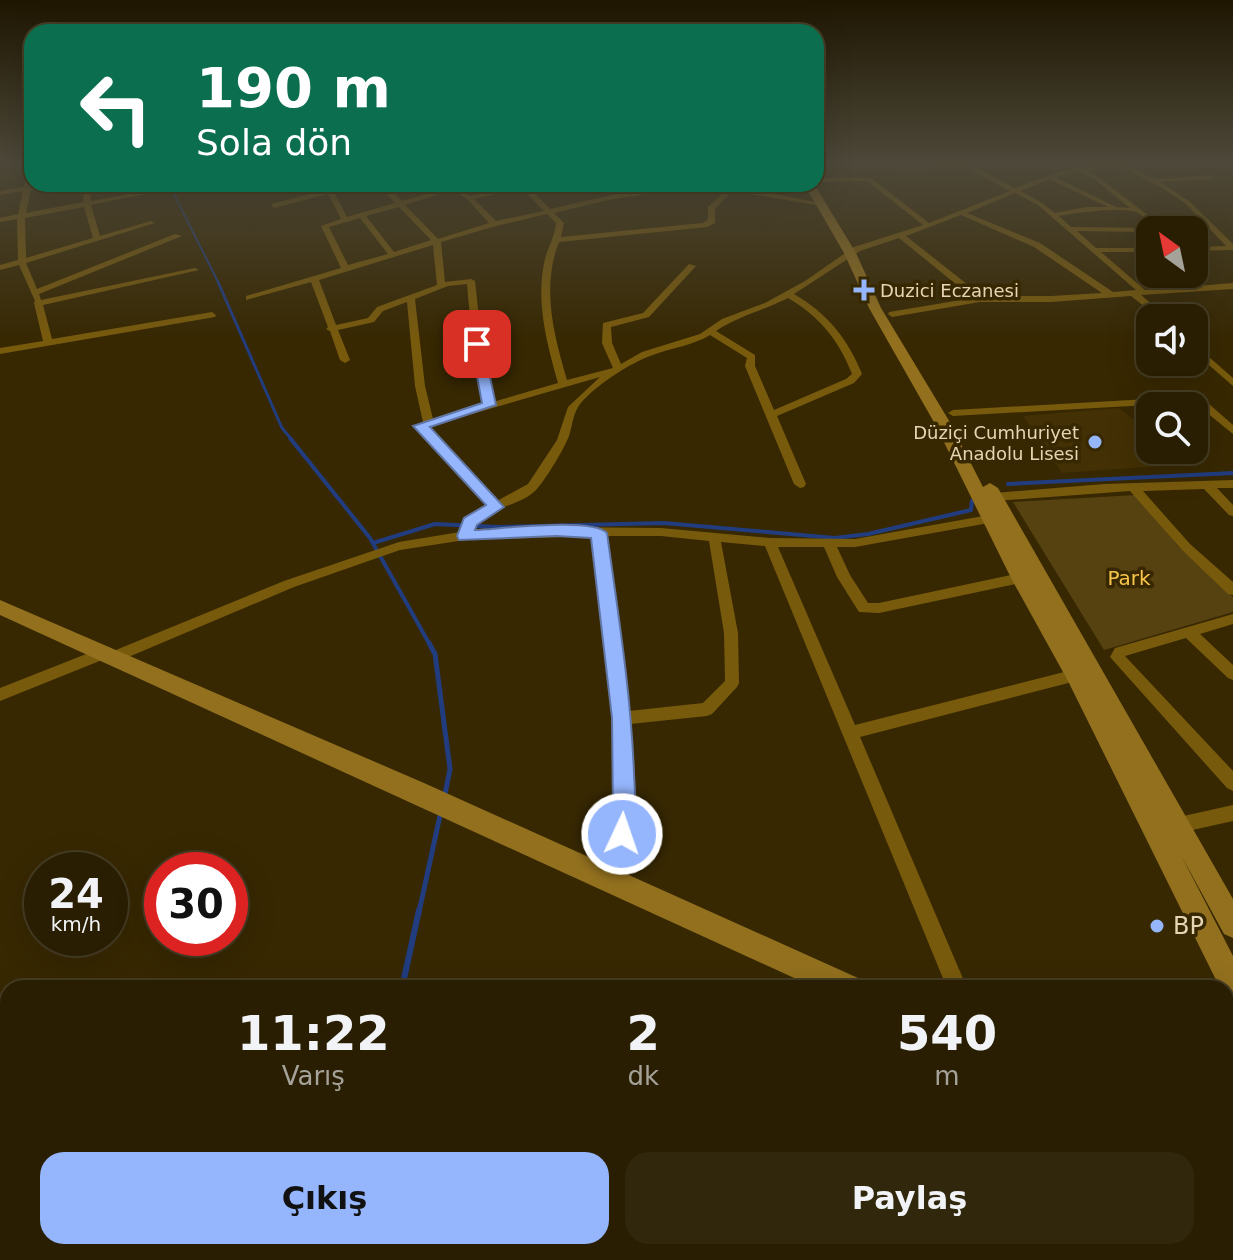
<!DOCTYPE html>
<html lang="tr">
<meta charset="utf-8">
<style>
:root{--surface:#291e02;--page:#31270c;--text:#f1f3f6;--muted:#a5a299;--line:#453c24;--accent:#95b6fd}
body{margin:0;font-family:"DejaVu Sans",sans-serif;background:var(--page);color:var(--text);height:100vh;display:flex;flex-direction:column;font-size:30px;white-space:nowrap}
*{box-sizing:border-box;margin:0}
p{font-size:26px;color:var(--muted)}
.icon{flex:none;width:44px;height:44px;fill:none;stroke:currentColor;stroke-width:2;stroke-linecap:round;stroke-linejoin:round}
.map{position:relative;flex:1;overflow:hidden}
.drawer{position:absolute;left:0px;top:980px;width:1234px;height:280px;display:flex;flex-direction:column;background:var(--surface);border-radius:24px 24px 0 0;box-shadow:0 8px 32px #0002,0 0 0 2px var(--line)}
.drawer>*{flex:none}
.top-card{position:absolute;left:24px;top:24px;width:800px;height:168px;border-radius:24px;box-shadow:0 8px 32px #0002,0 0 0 2px var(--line);background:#0b6e4f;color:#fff;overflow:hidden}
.needle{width:52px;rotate:327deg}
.tools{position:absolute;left:1136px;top:216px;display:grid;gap:16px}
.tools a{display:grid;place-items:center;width:72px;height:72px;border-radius:16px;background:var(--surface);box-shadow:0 8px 32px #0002,0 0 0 2px var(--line);font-size:40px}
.speed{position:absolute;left:24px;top:852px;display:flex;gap:16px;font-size:40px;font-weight:700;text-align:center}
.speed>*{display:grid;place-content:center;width:104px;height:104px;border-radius:50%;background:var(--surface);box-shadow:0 8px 32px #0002,0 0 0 2px var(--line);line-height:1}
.speed small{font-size:20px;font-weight:400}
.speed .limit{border:12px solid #d22;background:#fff;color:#111}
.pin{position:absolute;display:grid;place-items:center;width:68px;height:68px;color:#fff;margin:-34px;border-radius:16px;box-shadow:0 4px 12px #0006}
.me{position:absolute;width:88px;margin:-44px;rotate:3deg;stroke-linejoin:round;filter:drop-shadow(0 0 6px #0008)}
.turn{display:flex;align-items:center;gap:28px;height:168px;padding:0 40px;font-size:36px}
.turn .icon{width:104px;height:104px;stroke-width:2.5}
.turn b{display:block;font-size:56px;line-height:68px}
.eta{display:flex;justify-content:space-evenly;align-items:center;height:136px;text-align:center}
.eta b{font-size:48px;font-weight:700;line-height:56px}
.cta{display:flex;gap:16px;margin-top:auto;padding:16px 40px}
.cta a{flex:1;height:92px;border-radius:24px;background:var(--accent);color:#111;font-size:32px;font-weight:700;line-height:92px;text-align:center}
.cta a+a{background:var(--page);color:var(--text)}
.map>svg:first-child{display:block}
</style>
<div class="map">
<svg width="1233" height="1260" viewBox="0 0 1233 1260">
<rect width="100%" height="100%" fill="#372802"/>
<path fill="#433004" d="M1119,408L1150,433V450H1171L1188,464L1062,473L1023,416Z"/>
<path fill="#564111" d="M1136,495L1178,546L1233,597V612L1104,650L1013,502Z"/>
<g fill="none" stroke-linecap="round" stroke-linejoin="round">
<g stroke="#213c7f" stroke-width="2">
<path d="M169,184L219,284"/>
<path d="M174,194L217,184"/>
</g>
<path stroke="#213c7f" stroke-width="3" d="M218,282L282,428L292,440"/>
<g stroke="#213c7f" stroke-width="4">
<path d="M290,438L370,538L430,645"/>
<path d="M1008,484L1233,473"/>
<path d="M373,543L435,524L499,527L664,523L835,538L868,534L971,510L972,501"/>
</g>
<g stroke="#213c7f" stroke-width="5">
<path d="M429,643L435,654L450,769L445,794"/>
<path d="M419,912L441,811"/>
</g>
<g stroke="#213c7f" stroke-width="6">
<path d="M402,988L419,910"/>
<path d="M307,1260L309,1252"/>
</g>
<g fill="#785a0d" fill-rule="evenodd">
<path d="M949,163H967L1015,188C1039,179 1101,156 1124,164C1134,167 1142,175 1152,178C1167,181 1197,174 1214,176L1212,179L1160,182L1189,201L1233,244V250L1194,251V247L1226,246L1185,203L1161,187L1119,166L1086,170L1098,177L1167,230C1152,230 1148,216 1135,212C1119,207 1076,213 1059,216L1071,227L1153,228L1154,230H1150V232L1077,231L1096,248H1150V252H1101L1145,290L1233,283V289L1141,295L1168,318H1159L1131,296L1051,302H980L892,317L888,314L889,312L973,298L899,238L860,251L794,294C827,313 848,339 862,374L854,383L777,416L806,484L804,487L800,488L794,484L745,366L747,358L710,335C694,345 671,348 653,355C631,362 591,388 578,407C573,415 572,427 569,436C563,451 547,477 537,489C520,508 482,506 473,531L556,527L661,528L770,538L855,539L1000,513L1004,514L1006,517L1004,520L1000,521L855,547H837L850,575L868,603H879L1020,573L1027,578L1020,583L879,613L859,612L837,577L824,547H778L855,725L1076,669L1081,671L1083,675L1081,679L1076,681L860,737L967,988H947L765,546L721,542L738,633L739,683L737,687L712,714L707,716L630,724L632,810L625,883L622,889L616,892L610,889L607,883L616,810L614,718L593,536L465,540L400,550L294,587L119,661L114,663L107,658L0,701V688L104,647L111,652L284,581L399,542L460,532C465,518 473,511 487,505L415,426L423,422L415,386L407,302L383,311L374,322L338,330L350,360L345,363L340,360L330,331L326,329L328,327L311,282L246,300V296L341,268L321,226L341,219L328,194L274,208L271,204L326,190L323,184H329L332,189L349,184H360L334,192L347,217L395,203L378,184H385L402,201L454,186L470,196L518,184H532L527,186L550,209C602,197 656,184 709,184L609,200L554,213L564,223L561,237L702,223L708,220V207L728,188L724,184L826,204L822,206L732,191L715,209V223L707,227L559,242C541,287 554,336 567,380L613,368L602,343L603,323L643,313L689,264L696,266L649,317L611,327L612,343L621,364L642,352L700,334L722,319L765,303L805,281L854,247L923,225L867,181L817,182L816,178H871L929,223L1010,191L962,165L903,171L900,169ZM1078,171L1094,179L1130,208L1116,207L1055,177ZM1049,179L1108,207H1086L1055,213L1042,203L1021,191ZM521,188L544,211L496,221L474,199ZM453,190L467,199L489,223L438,239L405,205ZM1015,193L1038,205L1136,290L1113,292L1040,243L967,213ZM399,207L431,240L394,252L366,216ZM547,214L556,223C555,236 548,247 545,259C535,300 547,344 558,383L493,402L484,363L475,281L471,279L445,282L441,242L496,226ZM961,215L1034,247L1102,293L1051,296H982L906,236ZM360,218L388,254L348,265L329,227ZM433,245L437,285L377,307L368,318L336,325L319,280ZM467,284L474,363L484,404L433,419L425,386L415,299L448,286ZM788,298C819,316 839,340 852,374L846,379L774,410L755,366V355L716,331C738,316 765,310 788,298ZM600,377L568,407L557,440L528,484L497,501L427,427ZM606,536H661L709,541L724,633L725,681L703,703L629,711Z"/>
<path d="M32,166L31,186L60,184L31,190L26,213L83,202L84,184H90L91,201L157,189L160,191L91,205L100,236L151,221L155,223L26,263L37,289L175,234L182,236L39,294L41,300L195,268L199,270L43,305L52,339L212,312L216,315L215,317L0,354V348L43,341L34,303L35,301L19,265L0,270V265L18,260L17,219L0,222V218L18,214L23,191L0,195V191L24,187L29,168ZM84,207L93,238L26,258L25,218Z"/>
<path d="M186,184H209L195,189Z"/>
<path d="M1194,344L1233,378V386L1194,352Z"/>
<path d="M1184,397L1209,404L1233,425V434L1201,408L1184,403L953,416L948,413L953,410Z"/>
<path d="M1233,480V488H1217L1233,505V516L1229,515L1204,489L1143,491L1190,544L1233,582V595L1228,594L1182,550L1130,491L995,501L989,497L995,493L1104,484Z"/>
<path d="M1233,614V624L1200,634L1233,665V680L1228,678L1186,638L1125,656L1233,771V791L1227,788L1110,657L1115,648Z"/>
<path d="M1233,805V821L1179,833L1173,831L1170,825L1173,819L1179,817Z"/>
</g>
<g fill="#92701e" fill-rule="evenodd">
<path d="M804,184H814L856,253L881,308L951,424L983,487L990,483L998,488L1233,899V938L1224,934L1181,855L1233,956V999L1226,996V988H1220L1068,681L1011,578L935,424L869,308L844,253Z"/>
<path d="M0,600L424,783L858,978L862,988H816L0,615Z"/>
<path d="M1226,1142L1233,1144V1176L1226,1174Z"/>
</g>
</g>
<linearGradient id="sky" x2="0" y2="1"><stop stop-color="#1e1601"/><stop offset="0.48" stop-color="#4d4839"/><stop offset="1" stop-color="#4d4839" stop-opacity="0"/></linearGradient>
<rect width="1233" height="339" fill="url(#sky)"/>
<path fill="#95b6fd" stroke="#6176a4" stroke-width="2" d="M477,341L483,344L496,405L430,427L504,507L477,525L475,530C500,529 592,517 607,533C618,613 631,693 634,774C635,796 638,821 630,842L622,845L614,842L610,834L613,810L612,718L591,538L556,536L459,540L457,536L464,518L486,505L413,426L482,403L471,344Z"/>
<g fill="#95b6fd" stroke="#372802" stroke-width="3">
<path d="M860 278h8v8h8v8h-8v8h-8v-8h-8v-8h8z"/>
<circle cx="1095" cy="442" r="8"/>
<circle cx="1157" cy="926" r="8"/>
</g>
<g text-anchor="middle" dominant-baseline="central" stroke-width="7" stroke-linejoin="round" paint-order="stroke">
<g font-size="18" fill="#e6d5b4" stroke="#372802" text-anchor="start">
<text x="880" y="290">Duzici Eczanesi</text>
<text x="1079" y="432" text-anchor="end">Düziçi Cumhuriyet<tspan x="1079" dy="21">Anadolu Lisesi</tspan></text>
</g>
<g font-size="20" fill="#fac54b" stroke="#372802">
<text x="1129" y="578">Park</text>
</g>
<g font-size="24" fill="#e6d5b4" stroke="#372802" text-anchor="start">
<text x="1173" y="926">BP</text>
</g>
</g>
</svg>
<div class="tools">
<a><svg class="needle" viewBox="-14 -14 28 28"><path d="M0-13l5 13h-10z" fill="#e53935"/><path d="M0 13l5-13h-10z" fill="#a5a299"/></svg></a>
<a><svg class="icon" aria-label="sound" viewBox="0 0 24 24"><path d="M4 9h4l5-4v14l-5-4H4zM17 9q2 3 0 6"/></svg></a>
<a><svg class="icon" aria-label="search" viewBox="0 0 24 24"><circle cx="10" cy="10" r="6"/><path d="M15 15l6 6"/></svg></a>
</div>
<div class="speed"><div>24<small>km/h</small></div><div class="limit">30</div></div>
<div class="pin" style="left:477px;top:344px;background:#d93025"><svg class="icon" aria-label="arrive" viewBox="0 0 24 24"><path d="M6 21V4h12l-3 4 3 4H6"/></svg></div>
<svg class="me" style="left:622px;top:834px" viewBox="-20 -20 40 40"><circle r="17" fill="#95b6fd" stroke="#fff" stroke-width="3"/><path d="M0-11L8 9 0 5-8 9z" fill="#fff"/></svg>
<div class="top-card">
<div class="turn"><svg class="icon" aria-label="left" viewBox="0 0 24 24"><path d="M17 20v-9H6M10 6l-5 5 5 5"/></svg><div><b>190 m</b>Sola dön</div></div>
</div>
<section class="drawer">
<div class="eta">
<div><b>11:22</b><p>Varış</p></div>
<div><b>2</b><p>dk</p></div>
<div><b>540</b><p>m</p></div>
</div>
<div class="cta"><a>Çıkış</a><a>Paylaş</a></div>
</section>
</div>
